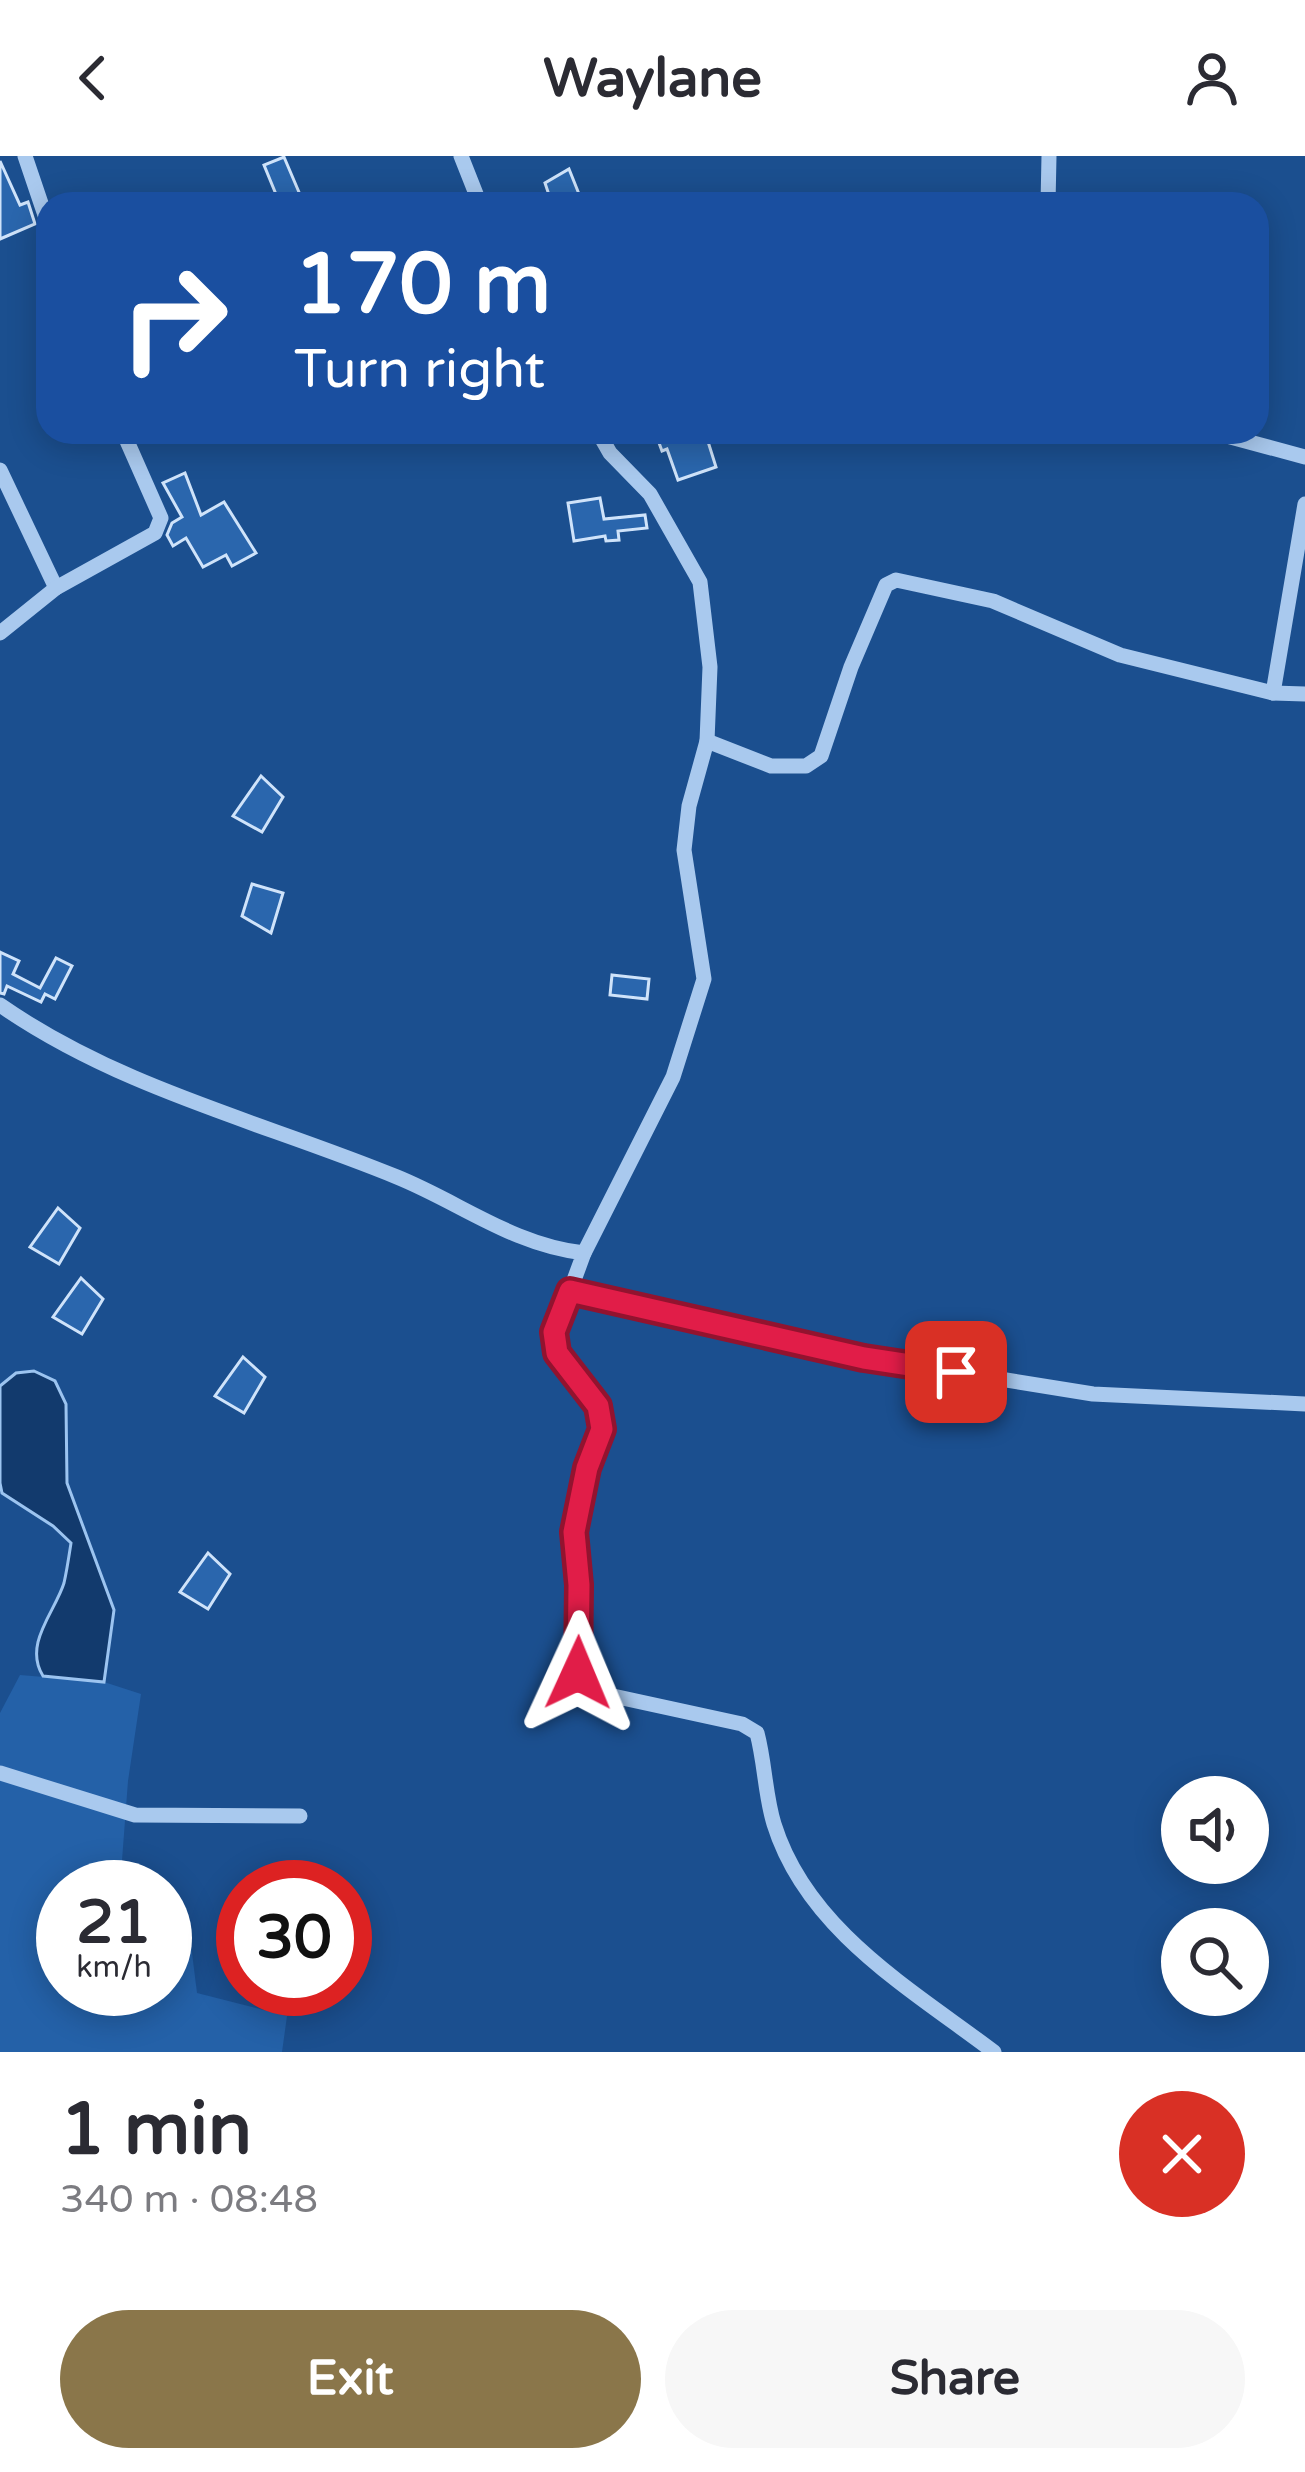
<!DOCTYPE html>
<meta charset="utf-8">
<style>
:root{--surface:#fff;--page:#f7f7f7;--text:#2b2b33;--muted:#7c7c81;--accent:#8a764a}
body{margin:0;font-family:"Varela Round",sans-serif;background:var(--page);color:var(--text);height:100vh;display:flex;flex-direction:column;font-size:45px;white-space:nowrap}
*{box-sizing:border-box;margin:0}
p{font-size:39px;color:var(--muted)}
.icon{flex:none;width:66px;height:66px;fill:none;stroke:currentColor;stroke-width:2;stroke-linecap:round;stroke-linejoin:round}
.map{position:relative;height:1896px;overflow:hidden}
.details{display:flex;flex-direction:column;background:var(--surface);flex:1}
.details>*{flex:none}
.banner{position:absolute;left:36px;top:36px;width:1233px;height:252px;border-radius:36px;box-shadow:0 6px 30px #0003;background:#1a4fa0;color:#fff;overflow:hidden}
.buttons{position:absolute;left:1161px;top:1620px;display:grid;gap:24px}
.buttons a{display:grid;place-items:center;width:108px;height:108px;border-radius:50%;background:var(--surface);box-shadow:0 6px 30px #0003;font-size:60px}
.speed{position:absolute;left:36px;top:1704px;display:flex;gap:24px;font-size:60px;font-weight:700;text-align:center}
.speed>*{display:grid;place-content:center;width:156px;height:156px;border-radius:50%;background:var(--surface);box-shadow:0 6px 30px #0003;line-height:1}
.speed small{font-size:30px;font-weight:400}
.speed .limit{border:18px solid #d22;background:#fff;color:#111}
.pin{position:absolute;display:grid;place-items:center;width:102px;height:102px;color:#fff;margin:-51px;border-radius:24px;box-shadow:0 6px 18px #0006}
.me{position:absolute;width:132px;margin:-66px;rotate:1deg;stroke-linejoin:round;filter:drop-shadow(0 0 9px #0008)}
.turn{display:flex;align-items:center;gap:42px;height:252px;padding:0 60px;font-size:54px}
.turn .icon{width:156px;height:156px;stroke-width:2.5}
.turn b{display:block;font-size:84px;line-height:102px}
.round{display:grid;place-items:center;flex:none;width:126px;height:126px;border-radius:63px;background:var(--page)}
.overview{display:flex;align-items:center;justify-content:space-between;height:204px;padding:0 60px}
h1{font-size:72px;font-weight:800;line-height:90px}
.button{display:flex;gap:24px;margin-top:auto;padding:24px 60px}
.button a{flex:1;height:138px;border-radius:72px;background:var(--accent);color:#fff;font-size:48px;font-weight:800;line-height:138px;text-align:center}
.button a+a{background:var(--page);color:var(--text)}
header{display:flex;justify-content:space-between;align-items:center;height:156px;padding:0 60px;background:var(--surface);font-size:54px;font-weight:800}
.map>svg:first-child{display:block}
</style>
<header><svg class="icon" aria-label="back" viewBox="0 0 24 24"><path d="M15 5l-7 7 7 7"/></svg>Waylane<svg class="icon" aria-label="person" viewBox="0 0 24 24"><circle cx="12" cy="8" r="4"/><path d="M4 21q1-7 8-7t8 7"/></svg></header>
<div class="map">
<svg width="1305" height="1896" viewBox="0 0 1305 1896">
<rect width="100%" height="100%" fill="#1b4f8f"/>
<path fill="#2461a8" d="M20,1519L104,1526L141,1538L128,1625L120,1731H63V1833H165V1788L191,1789L197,1837L287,1860L282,1896H0V1557Z"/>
<path fill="#123a6d" stroke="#9cc4f0" stroke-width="3" d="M34,1215L55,1225L66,1248L67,1327L114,1454L104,1526L43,1520C23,1488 55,1456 64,1427C67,1414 69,1400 71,1387L53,1370L2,1337L0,1327V1230L16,1217Z"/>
<g fill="#2a66ad" stroke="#cfe3fa" stroke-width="3">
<path d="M284,1L304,48H280L264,9Z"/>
<path d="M0,5L20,49L28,46L35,68L0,83Z"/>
<path d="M569,13L583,48H552L545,27Z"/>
<path d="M655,276H705L716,311L678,324L667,293L662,295Z"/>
<path d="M185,317L201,359L224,346L256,397L232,410L226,399L203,411L186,382L173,390L167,379L172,367L182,361L163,327Z"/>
<path d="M600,342L604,363L645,359L647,372L618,375L619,384L606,385L605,380L574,385L568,347Z"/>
<path d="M261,620L283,641L262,676L233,660Z"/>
<path d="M252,728L283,737L271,777L242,760Z"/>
<path d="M0,796L19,805L13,818L40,832L56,802L72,810L55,843L45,838L41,846L7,830L4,838L0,837Z"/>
<path d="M612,819L649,823L647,843L610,839Z"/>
<path d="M58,1052L80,1072L59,1108L30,1091Z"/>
<path d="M81,1122L103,1143L82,1178L53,1161Z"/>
<path d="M243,1201L265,1221L244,1257L215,1240Z"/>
<path d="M208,1397L230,1418L208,1453L180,1436Z"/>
</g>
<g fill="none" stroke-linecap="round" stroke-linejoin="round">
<g stroke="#a9c9ee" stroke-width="15">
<path d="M25,0L48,68"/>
<path d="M461,0L480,48"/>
<path d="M1048,48L1049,0"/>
<path d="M1212,276L1305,301"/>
<path d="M0,314L56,432"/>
<path d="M0,477L56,432L155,377L161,362L123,276"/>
<path d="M1273,537L1305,538"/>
<path d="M707,585L771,610H806L821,600L851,511L886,429L896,424L993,445L1120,499L1273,537L1305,348"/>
<path d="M0,849C121,933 263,966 397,1021C461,1047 513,1089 584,1097L570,1135L864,1201L1093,1238L1305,1248"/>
<path d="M584,1097L673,921L704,823L684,694L689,650L707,585L710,511L700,426L650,338L610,297L598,276"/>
<path d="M570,1135L554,1176L557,1197L598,1250L602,1273L587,1313L573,1375L579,1429L578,1517L590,1533L604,1538L742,1568L757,1577C765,1607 765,1639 774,1668C807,1774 911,1833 994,1896"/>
<path d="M0,1617L135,1659L300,1660"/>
</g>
</g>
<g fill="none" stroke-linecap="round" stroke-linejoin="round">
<defs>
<path id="route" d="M578,1517L579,1429L574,1376L587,1312L602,1273L598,1250L557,1197L554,1176L570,1135L864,1202L956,1216"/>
</defs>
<use href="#route" stroke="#92132f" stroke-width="30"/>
<use href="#route" stroke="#e11d48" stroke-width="21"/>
</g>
</svg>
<div class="buttons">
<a><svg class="icon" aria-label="sound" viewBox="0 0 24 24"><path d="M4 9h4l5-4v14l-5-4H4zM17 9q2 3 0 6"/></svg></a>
<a><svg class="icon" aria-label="search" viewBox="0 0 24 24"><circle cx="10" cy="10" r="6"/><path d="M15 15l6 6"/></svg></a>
</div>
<div class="speed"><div>21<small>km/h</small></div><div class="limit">30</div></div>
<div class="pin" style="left:956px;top:1216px;background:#d93025"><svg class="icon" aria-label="arrive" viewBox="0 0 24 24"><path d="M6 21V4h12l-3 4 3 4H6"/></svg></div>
<svg class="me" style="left:578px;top:1517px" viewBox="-20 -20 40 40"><path d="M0-17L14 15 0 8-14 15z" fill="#e11d48" stroke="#fff" stroke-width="4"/></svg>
<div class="banner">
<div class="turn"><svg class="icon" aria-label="right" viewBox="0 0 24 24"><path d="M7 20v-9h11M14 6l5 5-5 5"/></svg><div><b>170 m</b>Turn right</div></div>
</div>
</div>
<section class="details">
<div class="overview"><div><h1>1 min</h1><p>340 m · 08:48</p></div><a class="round" style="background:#d93025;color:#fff"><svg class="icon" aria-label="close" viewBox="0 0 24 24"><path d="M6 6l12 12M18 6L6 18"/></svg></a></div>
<div class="button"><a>Exit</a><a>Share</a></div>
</section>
